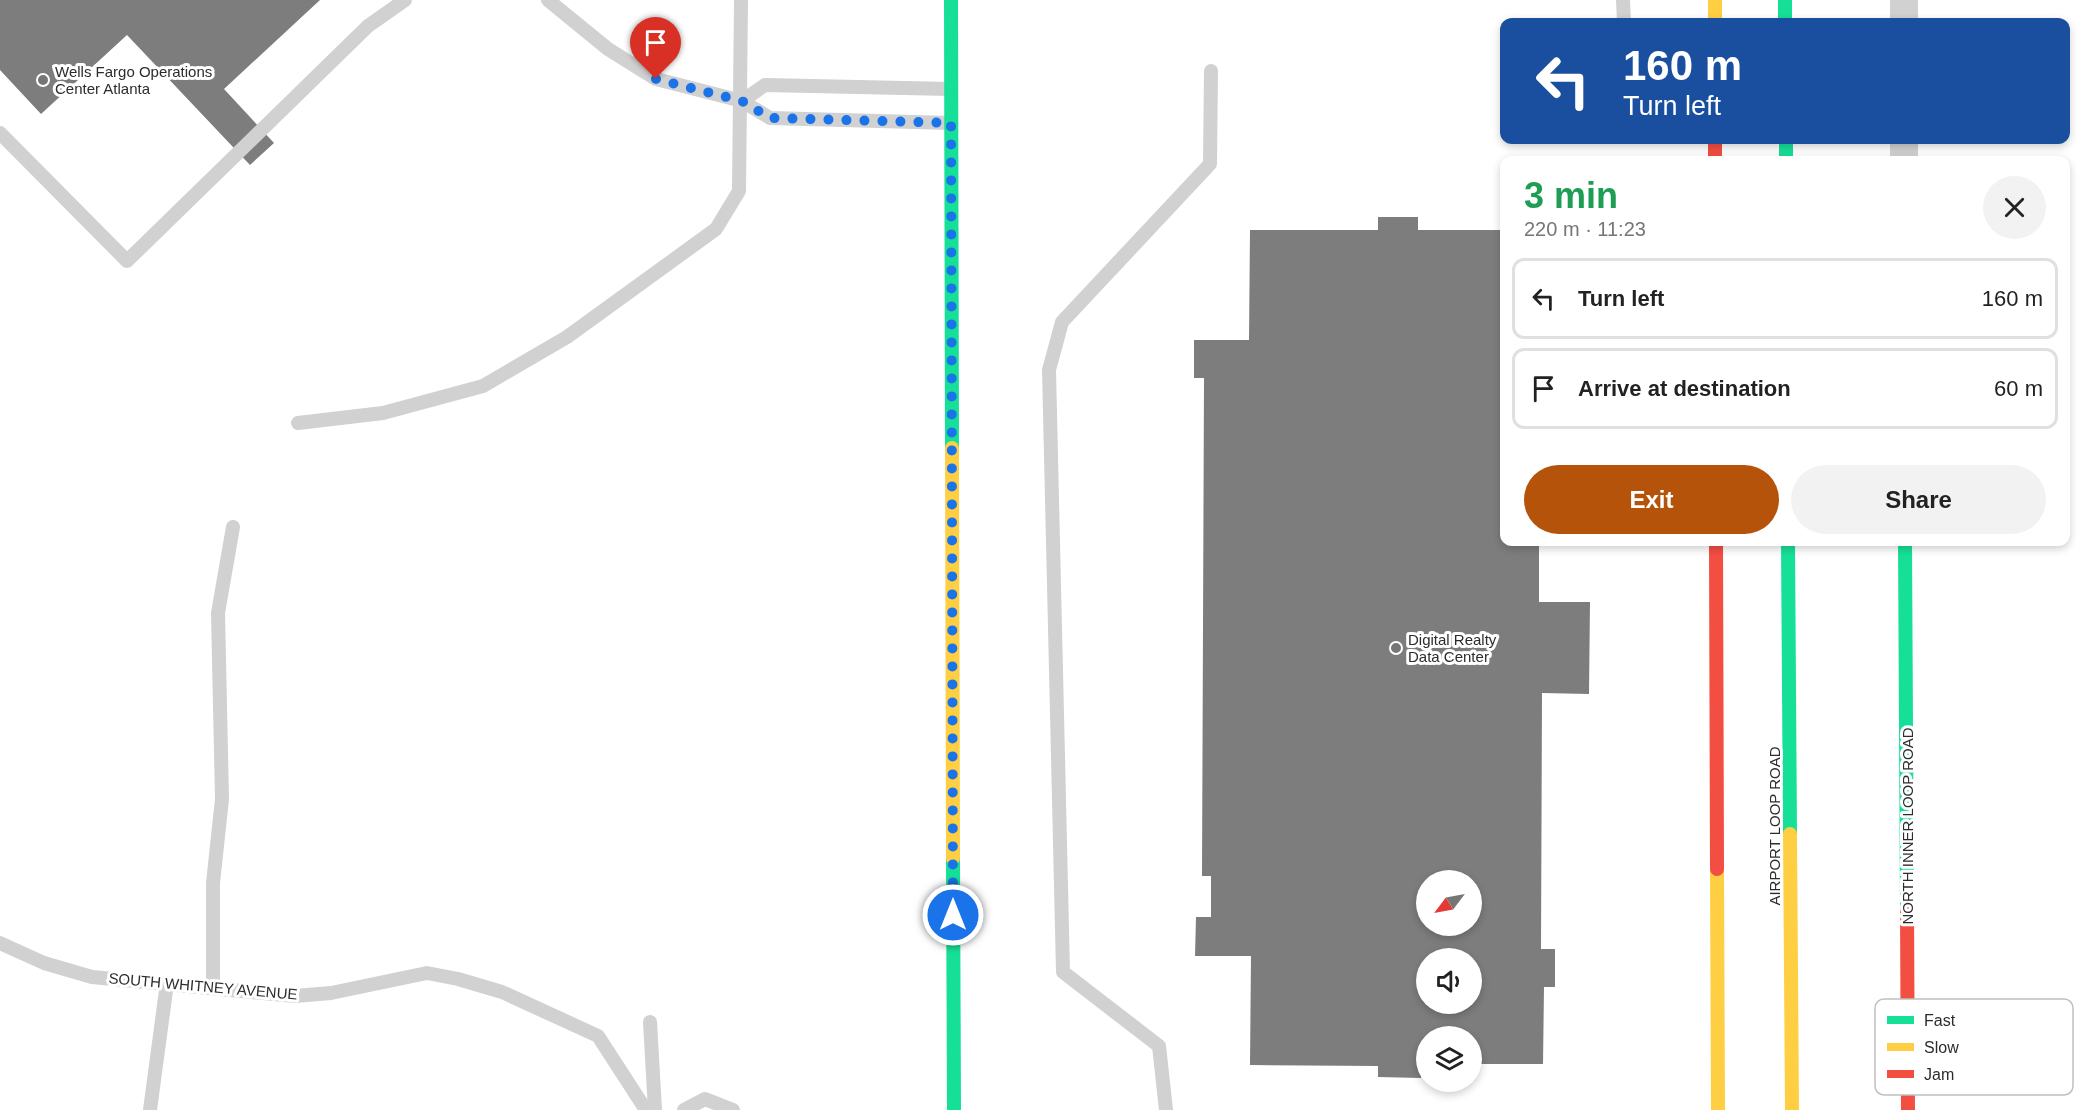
<!DOCTYPE html>
<meta charset="utf-8">
<style>
:root{--surface:#fff;--page:#f2f2f2;--text:#222;--muted:#767676;--line:#e0e0e0;--accent:#b45309}
body{margin:0;font-family:Helvetica,sans-serif;background:var(--page);color:var(--text);height:100vh;display:flex;flex-direction:column;font-size:22px;white-space:nowrap}
*{box-sizing:border-box;margin:0}
p{font-size:20px;color:var(--muted)}
.icon{flex:none;width:33px;height:33px;fill:none;stroke:currentColor;stroke-width:2;stroke-linecap:round;stroke-linejoin:round}
.map{position:relative;flex:1;overflow:hidden}
.panel{position:absolute;left:1500px;top:156px;width:570px;height:390px;display:flex;flex-direction:column;background:var(--surface);border-radius:12px;box-shadow:0 3px 9px #0003}
.panel>*{flex:none}
.guide{position:absolute;left:1500px;top:18px;width:570px;height:126px;border-radius:12px;box-shadow:0 3px 9px #0003;background:#1a4fa0;color:#fff;overflow:hidden}
.needle{width:39px;rotate:238deg}
.controls{position:absolute;left:1416px;top:870px;display:grid;gap:12px}
.controls a{display:grid;place-items:center;width:66px;height:66px;border-radius:50%;background:var(--surface);box-shadow:0 3px 9px #0003;font-size:30px}
.pin{position:absolute;display:grid;place-items:center;width:51px;height:51px;color:#fff;margin:-62px -26px;border-radius:50% 50% 50% 0;rotate:-45deg;box-shadow:0 0 6px #0007}
.pin .icon{rotate:45deg}
.me{position:absolute;width:66px;margin:-33px;rotate:0deg;stroke-linejoin:round;filter:drop-shadow(0 0 4px #0008)}
.turn{display:flex;align-items:center;gap:21px;height:126px;padding:0 24px;font-size:27px}
.turn .icon{width:78px;height:78px;stroke-width:2.5}
.turn b{display:block;font-size:42px;line-height:51px}
.round{display:grid;place-items:center;flex:none;width:63px;height:63px;border-radius:32px;background:var(--page)}
.head{display:flex;align-items:center;justify-content:space-between;height:102px;padding:0 24px}
h1{font-size:36px;font-weight:700;line-height:45px;color:#1e9e55}
.action{display:flex;gap:12px;margin-top:auto;padding:12px 24px}
.action a{flex:1;height:69px;border-radius:36px;background:var(--accent);color:#fff;font-size:24px;font-weight:700;line-height:69px;text-align:center}
.action a+a{background:var(--page);color:var(--text)}
ul{padding:0;list-style:none}
li{display:flex;align-items:center;gap:18px;height:81px;margin:0 12px 9px;padding:0 12px;border:3px solid var(--line);border-radius:12px}
li div{flex:1}
li b{display:block;font-size:22px}
li em{font-style:normal}
.map>svg:first-child{display:block}
</style>
<div class="map">
<svg width="2088" height="1110" viewBox="0 0 2088 1110">
<rect width="100%" height="100%" fill="#fff"/>
<g fill="#7d7d7d" fill-rule="evenodd">
<path d="M0,0H320L224,89L274,143L250,165L127,35L41,114L0,70Z"/>
<path d="M1378,217H1418V230H1504V542H1539V602H1590L1589,694L1542,693L1541,949H1555V987H1544L1543,1064H1472V1036H1426V1064H1421V1078L1378,1077V1066L1250,1065L1251,956H1195L1196,917H1211V876H1202L1204,378H1194V340H1249L1250,230H1378ZM1426,880H1472V926H1426ZM1426,958H1472V1004H1426Z"/>
</g>
<g fill="none" stroke-linecap="round" stroke-linejoin="round">
<g stroke="#d1d1d1" stroke-width="14">
<path d="M548,0L608,49L656,79L742,101L770,118L951,123"/>
<path d="M1623,0L1624,22"/>
<path d="M742,101L765,85L950,89"/>
<path d="M0,133L127,261L368,26L405,0"/>
<path d="M298,423L383,413L483,386L567,337L716,229L739,191L741,0"/>
<path d="M0,943L44,963L92,977L295,996L331,993L427,973L458,979L502,992L598,1036L646,1110"/>
<path d="M213,988V883L222,799L218,613L233,527"/>
<path d="M650,1022L655,1110"/>
<path d="M150,1110L167,983"/>
<path d="M684,1110L705,1099L733,1110"/>
<path d="M1166,1110L1159,1046L1063,972L1049,370L1062,322L1210,164L1211,71"/>
</g>
<g stroke="#d1d1d1" stroke-width="28">
<path d="M1904,0V22"/>
<path d="M1904,140V160"/>
</g>
<g stroke="#16e098" stroke-width="14">
<path d="M951,0L952,448"/>
<path d="M1785,0V22"/>
<path d="M1786,140V160"/>
<path d="M1788,542L1790,834"/>
<path d="M1905,542L1907,908"/>
<path d="M953,858L954,1110"/>
</g>
<g stroke="#ffcf43" stroke-width="14">
<path d="M1715,0V22"/>
<path d="M952,448L953,858"/>
<path d="M1790,834L1792,1110"/>
<path d="M1717,869L1718,1110"/>
</g>
<g stroke="#f24e42" stroke-width="14">
<path d="M1715,140V160"/>
<path d="M1716,542L1717,869"/>
<path d="M1907,908L1908,1110"/>
</g>
</g>
<g fill="none" stroke-linecap="round" stroke-linejoin="round">
<path stroke="#1a73e8" stroke-width="10" stroke-dasharray="0 18" d="M656,79L742,101L770,118L951,123L953,915"/>
</g>
<g fill="#767676" stroke="#fff" stroke-width="2">
<circle cx="43" cy="80" r="6"/>
<circle cx="1396" cy="648" r="6"/>
</g>
<g text-anchor="middle" dominant-baseline="central" stroke-width="6" stroke-linejoin="round" paint-order="stroke">
<g font-size="15" fill="#2c2c2c" stroke="#fff" text-anchor="start">
<text x="55" y="71">Wells Fargo Operations<tspan x="55" dy="17">Center Atlanta</tspan></text>
<text x="1408" y="639">Digital Realty<tspan x="1408" dy="17">Data Center</tspan></text>
</g>
<g font-size="15" fill="#2c2c2c" stroke="#fff">
<text transform="translate(1774 826) rotate(-90)">AIRPORT LOOP ROAD</text>
<text transform="translate(1907 826) rotate(-90)">NORTH INNER LOOP ROAD</text>
<text transform="translate(203 986) rotate(5)">SOUTH WHITNEY AVENUE</text>
</g>
</g>
<rect x="1875" y="999" width="198" height="96" rx="9" fill="#fff" stroke="#c0c0c0" stroke-width="1.5"/>
<rect x="1887" y="1016" width="27" height="8" fill="#16e098"/>
<rect x="1887" y="1043" width="27" height="8" fill="#ffcf43"/>
<rect x="1887" y="1070" width="27" height="8" fill="#f24e42"/>
<g font-size="16" fill="#2c2c2c">
<text x="1924" y="1026">Fast</text>
<text x="1924" y="1053">Slow</text>
<text x="1924" y="1080">Jam</text>
</g>
</svg>
<div class="controls">
<a><svg class="needle" viewBox="-14 -14 28 28"><path d="M0-13l5 13h-10z" fill="#e53935"/><path d="M0 13l5-13h-10z" fill="#767676"/></svg></a>
<a><svg class="icon" aria-label="sound" viewBox="0 0 24 24"><path d="M4 9h4l5-4v14l-5-4H4zM17 9q2 3 0 6"/></svg></a>
<a><svg class="icon" aria-label="layers" viewBox="0 0 24 24"><path d="M12 4l9 5-9 5-9-5zM3 14l9 5 9-5"/></svg></a>
</div>
<div class="pin" style="left:656px;top:79px;background:#d93025"><svg class="icon" aria-label="arrive" viewBox="0 0 24 24"><path d="M6 21V4h12l-3 4 3 4H6"/></svg></div>
<svg class="me" style="left:953px;top:915px" viewBox="-20 -20 40 40"><circle r="17" fill="#1a73e8" stroke="#fff" stroke-width="3"/><path d="M0-11L8 9 0 5-8 9z" fill="#fff"/></svg>
<div class="guide">
<div class="turn"><svg class="icon" aria-label="left" viewBox="0 0 24 24"><path d="M17 20v-9H6M10 6l-5 5 5 5"/></svg><div><b>160 m</b>Turn left</div></div>
</div>
<section class="panel">
<div class="head"><div><h1>3 min</h1><p>220 m · 11:23</p></div><a class="round"><svg class="icon" aria-label="close" viewBox="0 0 24 24"><path d="M6 6l12 12M18 6L6 18"/></svg></a></div>
<ul>
<li><svg class="icon" aria-label="left" viewBox="0 0 24 24"><path d="M17 20v-9H6M10 6l-5 5 5 5"/></svg><div><b>Turn left</b></div><em>160 m</em></li>
<li><svg class="icon" aria-label="arrive" viewBox="0 0 24 24"><path d="M6 21V4h12l-3 4 3 4H6"/></svg><div><b>Arrive at destination</b></div><em>60 m</em></li>
</ul>
<div class="action"><a>Exit</a><a>Share</a></div>
</section>
</div>
